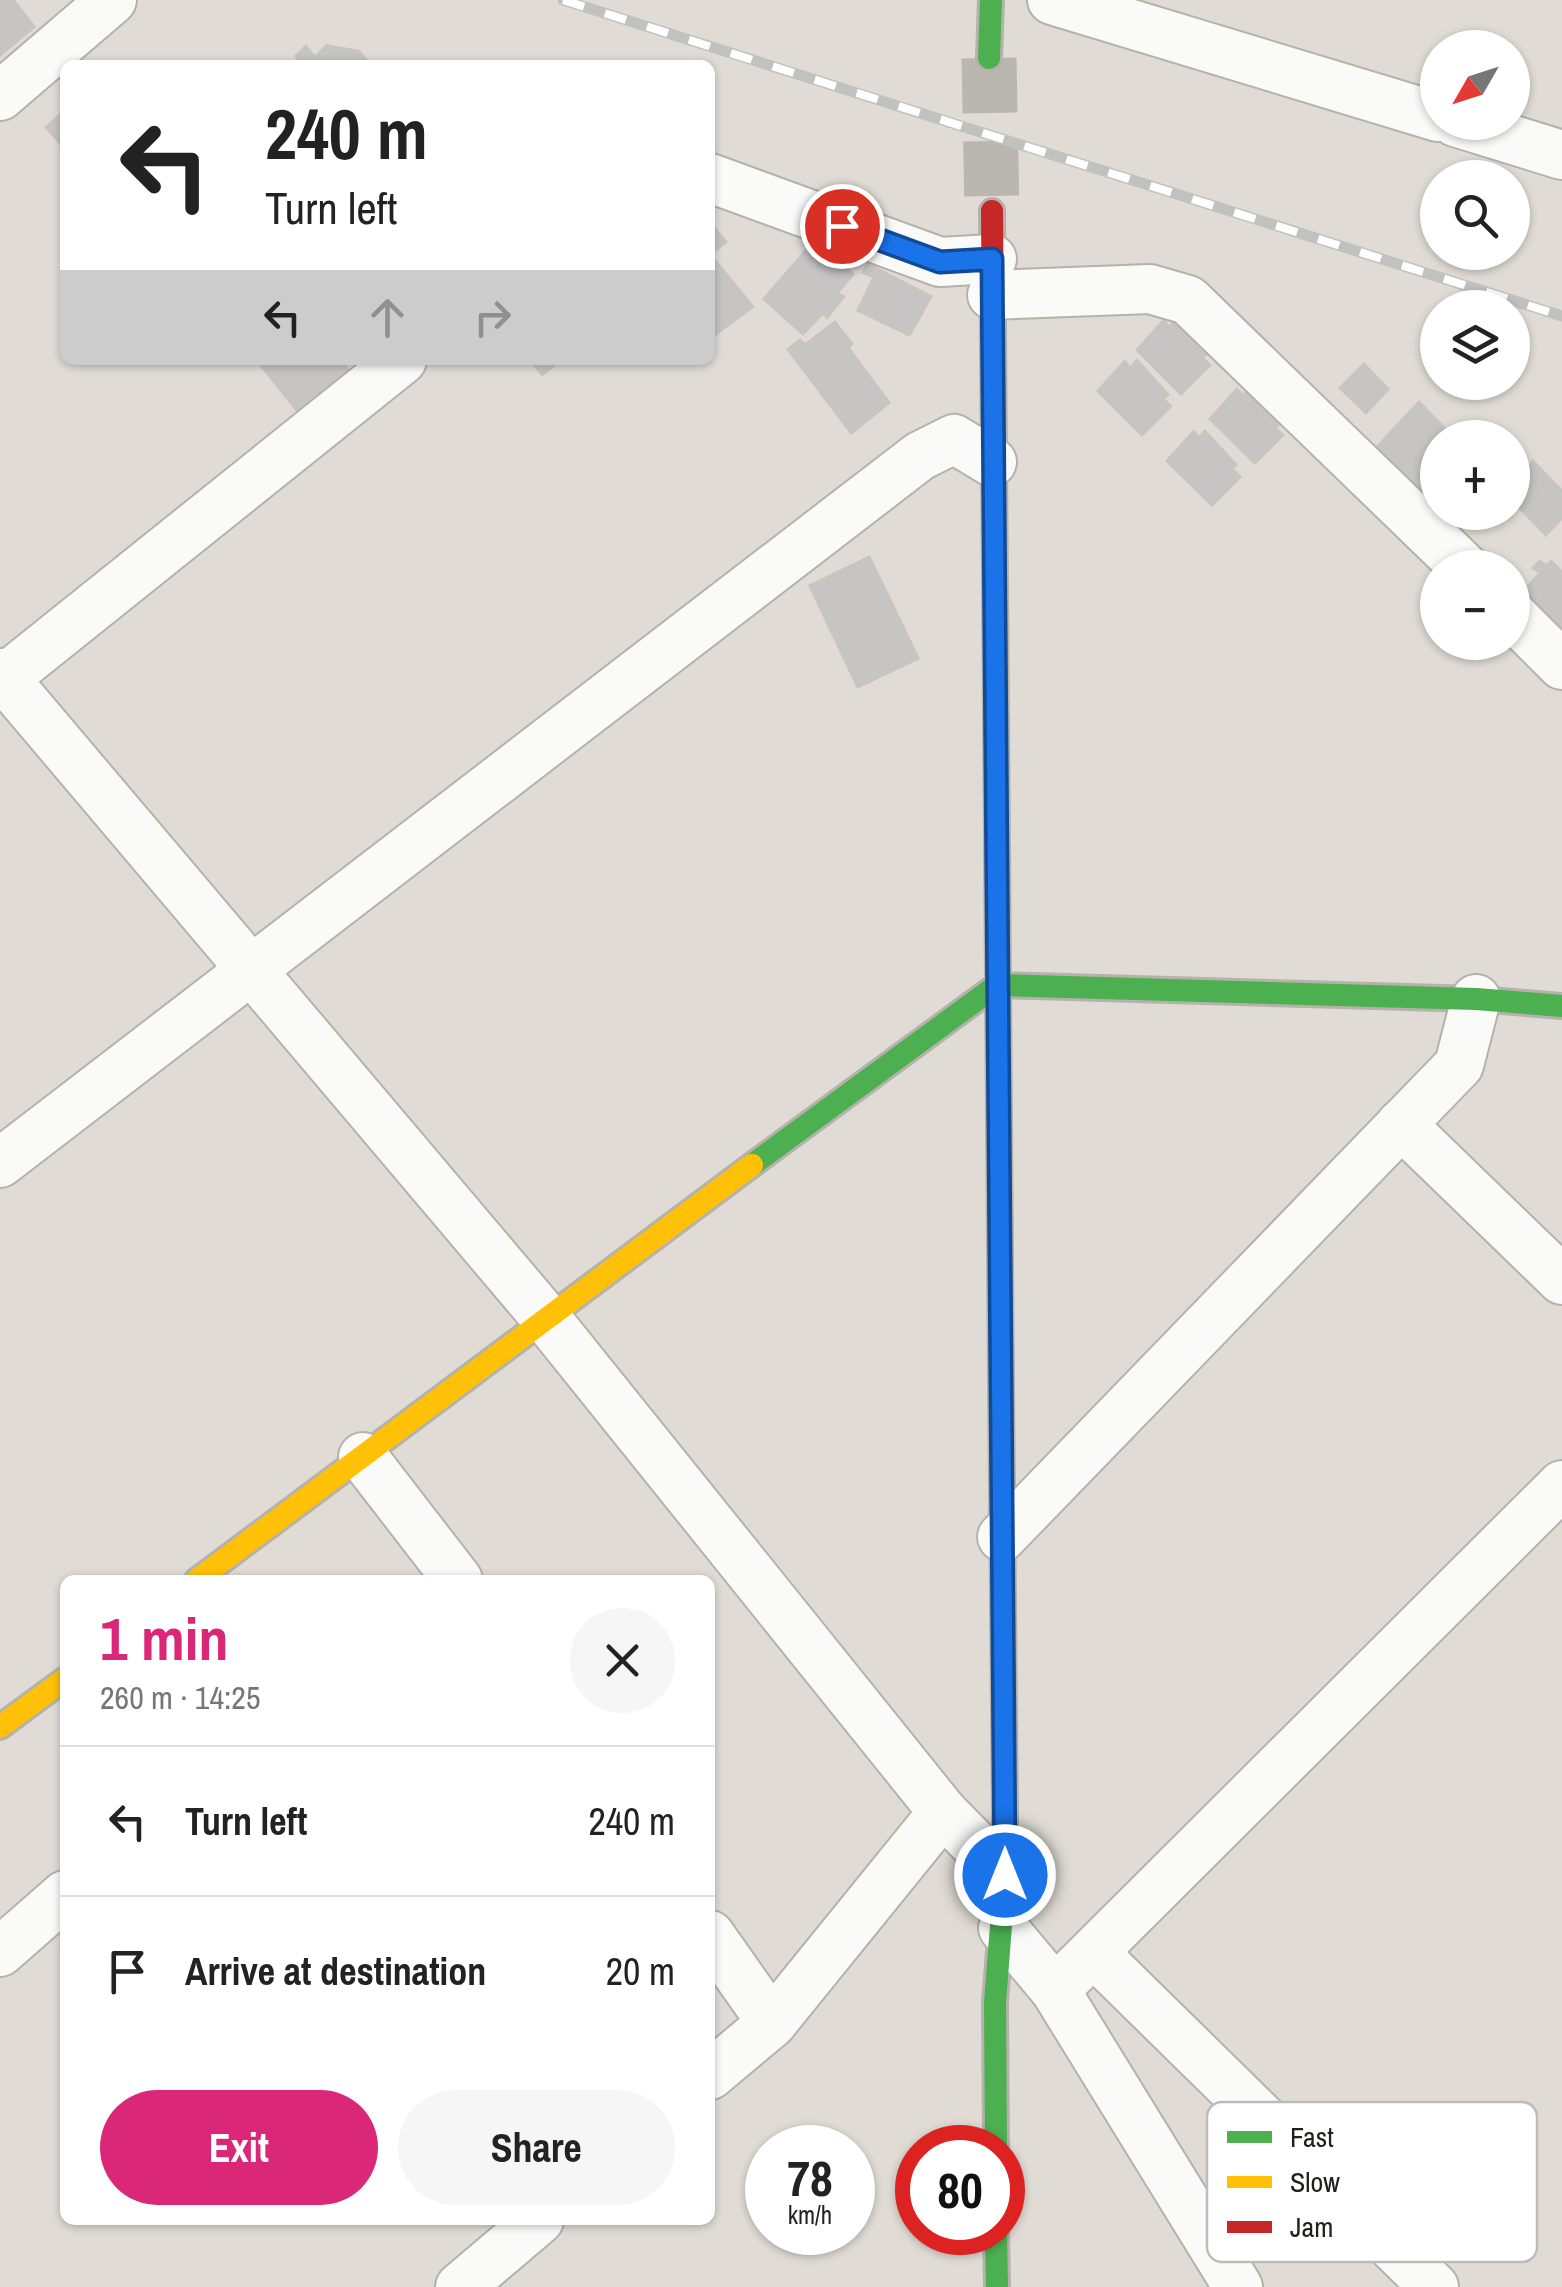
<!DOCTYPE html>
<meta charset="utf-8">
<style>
:root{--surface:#fff;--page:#f6f6f6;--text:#222;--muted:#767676;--line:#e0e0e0;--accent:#db2777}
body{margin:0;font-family:"Archivo Narrow",sans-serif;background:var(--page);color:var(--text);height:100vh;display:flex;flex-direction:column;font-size:38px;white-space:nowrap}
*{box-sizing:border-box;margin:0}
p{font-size:32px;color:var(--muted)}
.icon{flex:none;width:55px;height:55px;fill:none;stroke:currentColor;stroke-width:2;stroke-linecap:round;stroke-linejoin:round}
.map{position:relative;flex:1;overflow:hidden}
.panel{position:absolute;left:60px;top:1575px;width:655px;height:650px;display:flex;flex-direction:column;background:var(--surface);border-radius:15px;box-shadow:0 2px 8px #0004}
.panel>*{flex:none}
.hud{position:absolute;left:60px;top:60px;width:655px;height:305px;border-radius:15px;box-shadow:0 2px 8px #0004;background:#fff;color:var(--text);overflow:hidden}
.needle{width:65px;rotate:231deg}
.fabs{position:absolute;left:1420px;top:30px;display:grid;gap:20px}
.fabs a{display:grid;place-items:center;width:110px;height:110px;border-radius:50%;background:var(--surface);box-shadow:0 2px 8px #0004;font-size:50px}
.speed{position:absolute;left:745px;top:2125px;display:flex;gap:20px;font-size:50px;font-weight:700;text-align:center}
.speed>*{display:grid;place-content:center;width:130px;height:130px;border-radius:50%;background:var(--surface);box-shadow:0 2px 8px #0004;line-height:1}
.speed small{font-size:25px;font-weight:400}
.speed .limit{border:15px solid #d22;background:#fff;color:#111}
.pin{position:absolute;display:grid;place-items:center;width:85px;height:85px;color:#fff;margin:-42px;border:5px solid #fff;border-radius:50%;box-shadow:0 2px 10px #0007}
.me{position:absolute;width:110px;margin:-55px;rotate:0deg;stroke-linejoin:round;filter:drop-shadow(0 0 8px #0008)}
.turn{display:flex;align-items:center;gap:35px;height:210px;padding:0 40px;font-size:45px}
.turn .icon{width:130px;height:130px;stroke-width:2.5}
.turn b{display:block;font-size:70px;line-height:85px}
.lanes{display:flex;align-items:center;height:95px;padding:0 40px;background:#0003;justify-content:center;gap:50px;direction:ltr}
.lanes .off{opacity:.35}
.round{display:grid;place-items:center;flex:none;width:105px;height:105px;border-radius:52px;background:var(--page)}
.headline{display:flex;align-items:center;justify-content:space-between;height:170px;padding:0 40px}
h1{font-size:60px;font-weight:700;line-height:75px;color:var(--accent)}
.button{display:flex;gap:20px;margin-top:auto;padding:20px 40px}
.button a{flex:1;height:115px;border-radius:60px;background:var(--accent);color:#fff;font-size:40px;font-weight:700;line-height:115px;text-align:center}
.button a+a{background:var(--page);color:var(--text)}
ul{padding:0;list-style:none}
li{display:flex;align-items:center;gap:30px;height:150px;padding:0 40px;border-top:2px solid var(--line)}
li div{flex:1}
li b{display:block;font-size:38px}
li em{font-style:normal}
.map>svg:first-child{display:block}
</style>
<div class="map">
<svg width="1562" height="2287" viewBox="0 0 1562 2287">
<rect width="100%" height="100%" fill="#e0dcd5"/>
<g fill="#c7c5c4">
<path d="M0,0H15L36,27L0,57Z"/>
<path d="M306,44L315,55L326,44L360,50L372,65H301L294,56Z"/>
<path d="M65,109V151L44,127Z"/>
<path d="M710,220L728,242L712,255L755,307L710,340Z"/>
<path d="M815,238L855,274L839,293L846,296L827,320L823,315L803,336L762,299Z"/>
<path d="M867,262L933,296L910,337L856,311L872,278L861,273Z"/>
<path d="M1164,318L1169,325L1176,318L1209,354L1204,358L1212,365L1181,396L1135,350Z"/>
<path d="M835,320L854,344L850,348L891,403L851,435L786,349L800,338L805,343Z"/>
<path d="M1137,358L1170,395L1165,399L1173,406L1142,437L1096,391L1125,359L1130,366Z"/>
<path d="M255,360H342L354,375L302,419Z"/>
<path d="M529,360H563L542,377Z"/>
<path d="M1364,362L1390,389L1366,415L1338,388Z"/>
<path d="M1237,387L1243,394L1249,387L1282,423L1277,428L1285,435L1255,465L1208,419Z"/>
<path d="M1419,400L1456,438H1438V505L1432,511L1373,449Z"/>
<path d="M1194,429L1199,436L1205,429L1238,465L1234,469L1242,477L1212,507L1165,461Z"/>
<path d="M1533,459L1562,489V520L1546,537L1512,502V481Z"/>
<path d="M870,555L920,659L857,689L808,585Z"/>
<path d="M1540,559L1546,564L1551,559L1562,570V635L1520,593L1538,573L1531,568Z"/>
</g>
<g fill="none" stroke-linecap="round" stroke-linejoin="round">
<path stroke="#bab6b0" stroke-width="55" stroke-dasharray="55 28" stroke-linecap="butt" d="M989,58L992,211"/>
<defs>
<g id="street">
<path d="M1052,0L1438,117"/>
<path d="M0,96L112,0"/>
<path d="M1455,122L1562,155"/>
<path d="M710,178L940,262L992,259"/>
<path d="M992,295L1150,289L1188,300L1465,568"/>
<path d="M1512,615L1562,665"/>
<path d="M0,673L545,1317L943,1812L1005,1875"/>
<path d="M0,682L402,360"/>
<path d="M1401,1124L1562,1280"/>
<path d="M0,1163L920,456L954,439L992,462"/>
<path d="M363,1457L458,1580"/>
<path d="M1002,1537L1459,1065L1476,999"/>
<path d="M1003,1928L1055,1990L1238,2287"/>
<path d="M710,1935L772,2023"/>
<path d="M0,1952L65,1895"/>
<path d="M1094,1953L1434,2287"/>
<path d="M1055,1990L1562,1485"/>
<path d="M710,2075L772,2023L943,1812"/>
<path d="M460,2287L539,2220"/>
</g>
<g id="fast">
<path d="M989,58L991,0"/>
<path d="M996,712L1001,1387"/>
<path d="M752,1165L997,985L1476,999L1562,1006"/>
<path d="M996,2148L995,2002L1005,1875V1818"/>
<path d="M996,2232L997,2287"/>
</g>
<g id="slow">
<path d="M197,1580L752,1165"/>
<path d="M0,1727L65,1679"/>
</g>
<g id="jam">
<path d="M992,211L996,712"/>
<path d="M1001,1387L1005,1818"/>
</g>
</defs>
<use href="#street" stroke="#b5b2ac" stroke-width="52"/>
<use href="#fast" stroke="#b5b2ac" stroke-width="28"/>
<use href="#slow" stroke="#b5b2ac" stroke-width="28"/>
<use href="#jam" stroke="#b5b2ac" stroke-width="28"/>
<use href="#street" stroke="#fafaf9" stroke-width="48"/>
<use href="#fast" stroke="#4caf50" stroke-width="22"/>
<use href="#slow" stroke="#ffc107" stroke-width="22"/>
<use href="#jam" stroke="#c62828" stroke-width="22"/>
<defs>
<path id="rail" d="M563,0L1562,316"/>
</defs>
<use href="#rail" stroke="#c1c1bf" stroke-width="11"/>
<use href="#rail" stroke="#fff" stroke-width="8" stroke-dasharray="22" stroke-linecap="butt"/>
</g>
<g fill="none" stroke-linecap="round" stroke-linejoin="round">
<defs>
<path id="route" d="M842,226L940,262L992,259L1005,1875"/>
</defs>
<use href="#route" stroke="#114b97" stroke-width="25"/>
<use href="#route" stroke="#1a73e8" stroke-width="18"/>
</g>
<rect x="1207" y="2102" width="330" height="160" rx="15" fill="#fff" stroke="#bdbcba" stroke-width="2.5"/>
<rect x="1227" y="2131" width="45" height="12" fill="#4caf50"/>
<rect x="1227" y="2176" width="45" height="12" fill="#ffc107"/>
<rect x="1227" y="2221" width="45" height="12" fill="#c62828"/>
<g font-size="28" fill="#22201a">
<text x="1290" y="2147">Fast</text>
<text x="1290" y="2192">Slow</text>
<text x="1290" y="2237">Jam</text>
</g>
</svg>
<div class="fabs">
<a><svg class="needle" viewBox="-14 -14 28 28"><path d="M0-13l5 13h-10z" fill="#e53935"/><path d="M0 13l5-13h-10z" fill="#767676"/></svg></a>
<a><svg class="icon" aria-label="search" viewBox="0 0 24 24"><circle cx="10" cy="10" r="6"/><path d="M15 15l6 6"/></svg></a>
<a><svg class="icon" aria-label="layers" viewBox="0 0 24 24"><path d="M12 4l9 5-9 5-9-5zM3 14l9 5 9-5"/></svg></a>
<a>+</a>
<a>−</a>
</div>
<div class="speed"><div>78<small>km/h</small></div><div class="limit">80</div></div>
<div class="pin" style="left:842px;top:226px;background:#d93025"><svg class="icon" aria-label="arrive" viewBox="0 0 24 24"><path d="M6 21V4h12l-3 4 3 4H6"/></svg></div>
<svg class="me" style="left:1005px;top:1875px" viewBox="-20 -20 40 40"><circle r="17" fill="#1a73e8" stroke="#fff" stroke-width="3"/><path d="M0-11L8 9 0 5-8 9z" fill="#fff"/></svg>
<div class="hud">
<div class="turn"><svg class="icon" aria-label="left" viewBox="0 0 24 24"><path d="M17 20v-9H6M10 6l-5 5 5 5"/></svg><div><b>240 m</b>Turn left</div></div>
<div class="lanes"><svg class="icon" aria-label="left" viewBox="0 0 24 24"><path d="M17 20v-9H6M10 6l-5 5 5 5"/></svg><svg class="icon off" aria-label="ahead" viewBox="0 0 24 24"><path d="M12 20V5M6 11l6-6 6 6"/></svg><svg class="icon off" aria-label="right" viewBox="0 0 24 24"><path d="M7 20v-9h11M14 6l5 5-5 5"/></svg></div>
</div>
<section class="panel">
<div class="headline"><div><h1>1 min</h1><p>260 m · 14:25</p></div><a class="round"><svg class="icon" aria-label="close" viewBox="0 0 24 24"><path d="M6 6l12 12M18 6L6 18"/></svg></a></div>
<ul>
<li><svg class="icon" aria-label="left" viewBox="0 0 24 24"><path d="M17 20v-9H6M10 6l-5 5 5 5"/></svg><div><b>Turn left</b></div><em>240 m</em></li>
<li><svg class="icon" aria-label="arrive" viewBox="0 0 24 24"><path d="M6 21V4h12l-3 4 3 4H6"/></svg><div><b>Arrive at destination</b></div><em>20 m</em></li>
</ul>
<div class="button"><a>Exit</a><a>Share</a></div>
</section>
</div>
